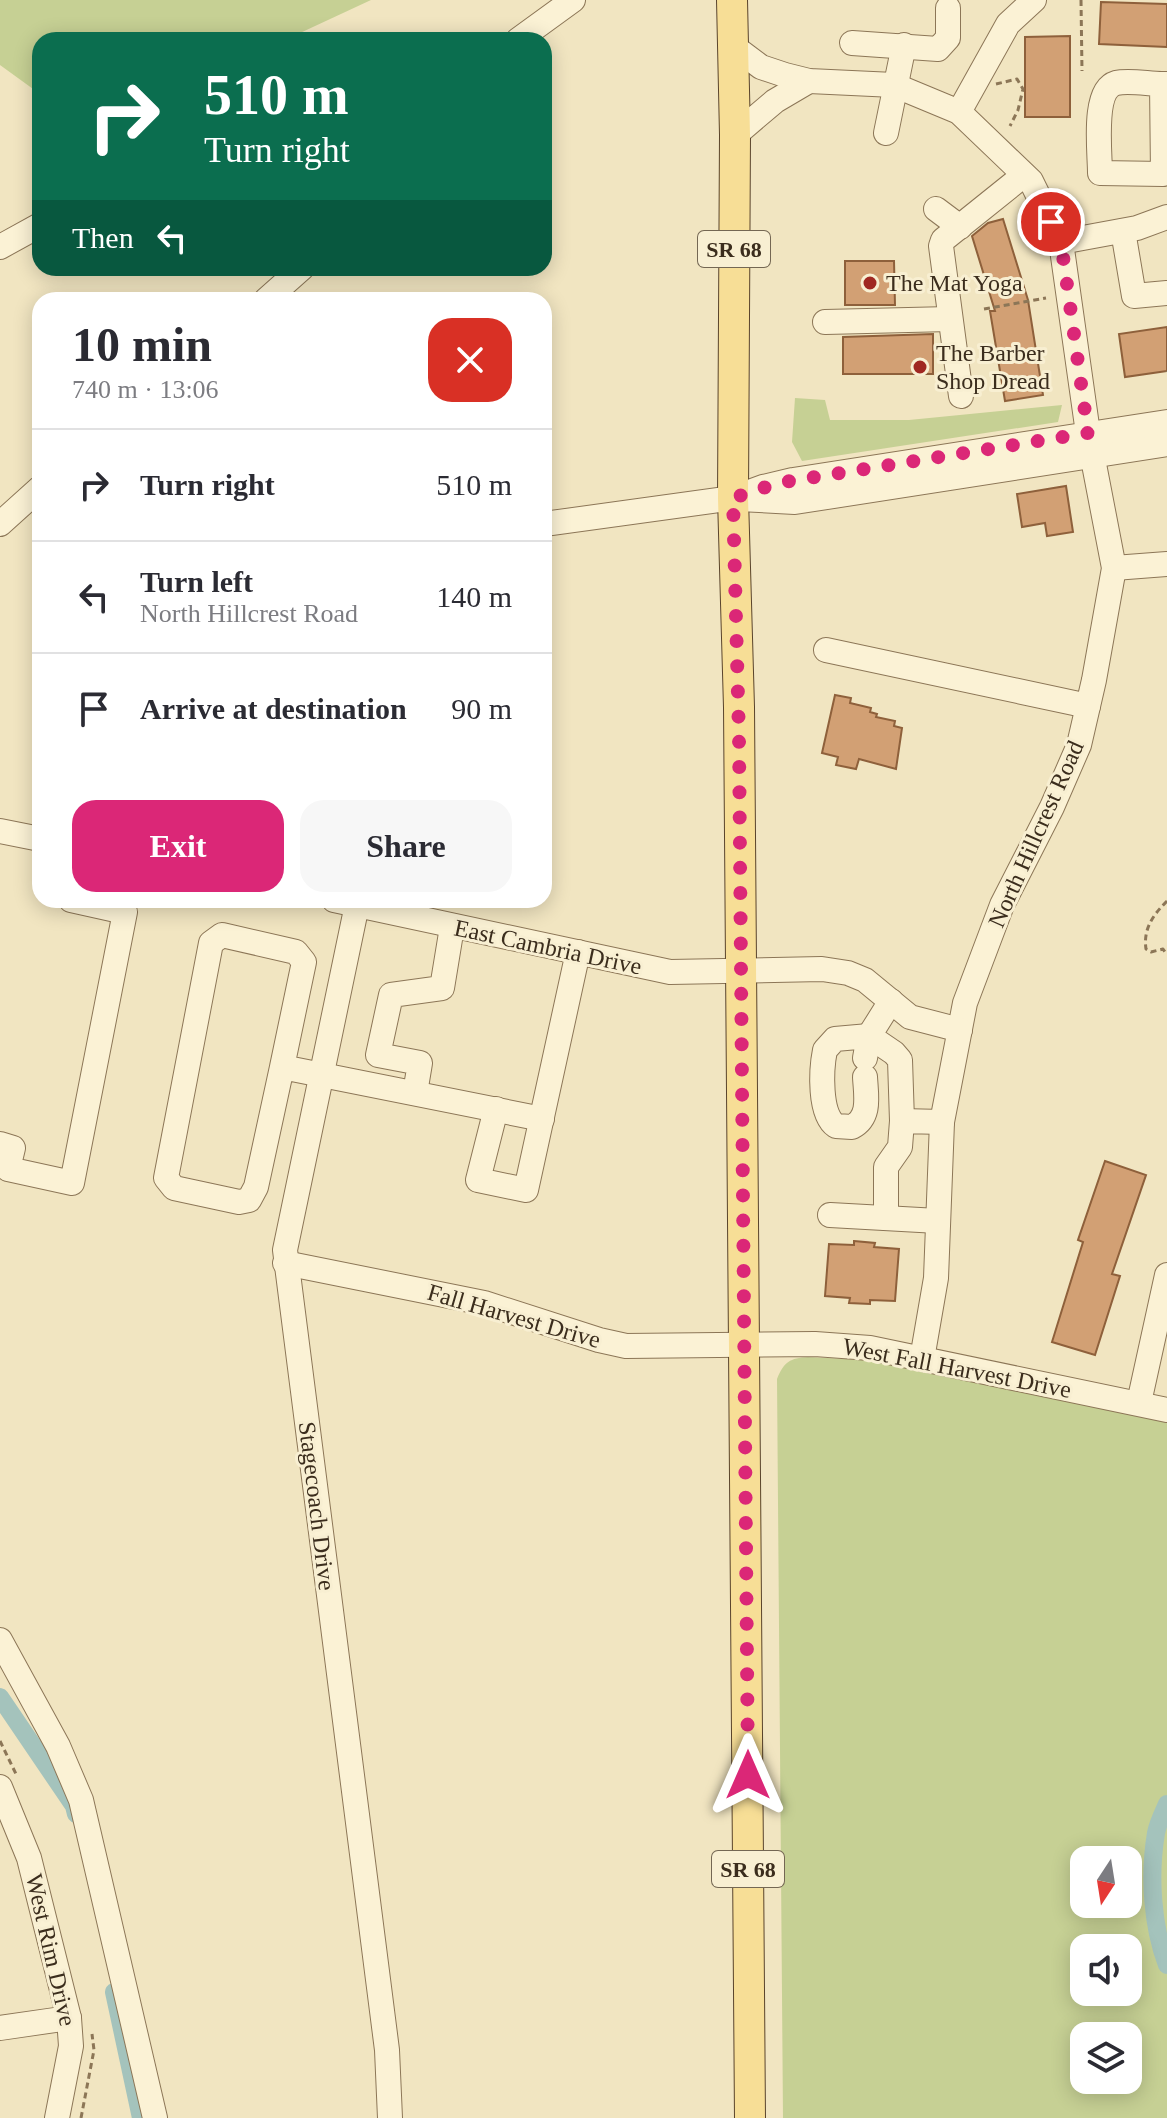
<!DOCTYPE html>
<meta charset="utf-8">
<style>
:root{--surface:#fff;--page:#f7f7f7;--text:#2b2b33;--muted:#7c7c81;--line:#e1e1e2;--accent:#db2777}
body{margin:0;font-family:Georgia,serif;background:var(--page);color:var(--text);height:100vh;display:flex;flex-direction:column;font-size:30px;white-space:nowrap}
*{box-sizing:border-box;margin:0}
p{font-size:26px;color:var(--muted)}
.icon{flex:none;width:44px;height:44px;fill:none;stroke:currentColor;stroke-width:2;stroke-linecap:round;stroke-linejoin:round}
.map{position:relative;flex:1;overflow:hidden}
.details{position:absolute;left:32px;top:292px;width:520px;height:616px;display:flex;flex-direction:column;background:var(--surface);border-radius:24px;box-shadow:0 4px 20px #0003}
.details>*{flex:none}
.hud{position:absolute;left:32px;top:32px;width:520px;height:244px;border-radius:24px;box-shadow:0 4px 20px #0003;background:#0b6e4f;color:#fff;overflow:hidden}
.needle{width:52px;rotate:192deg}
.fabs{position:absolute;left:1070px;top:1846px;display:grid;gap:16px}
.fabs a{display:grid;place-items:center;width:72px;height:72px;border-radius:16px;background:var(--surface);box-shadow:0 4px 20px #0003;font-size:40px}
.pin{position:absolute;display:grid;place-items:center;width:68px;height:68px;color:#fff;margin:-34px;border:4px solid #fff;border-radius:50%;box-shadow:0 2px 8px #0007}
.me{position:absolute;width:88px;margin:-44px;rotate:0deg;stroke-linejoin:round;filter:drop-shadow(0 0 6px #0008)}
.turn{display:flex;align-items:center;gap:28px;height:168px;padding:0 40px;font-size:36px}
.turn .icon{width:104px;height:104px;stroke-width:2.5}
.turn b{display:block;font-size:56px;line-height:68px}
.then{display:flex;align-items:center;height:76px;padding:0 40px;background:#0003;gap:16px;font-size:30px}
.round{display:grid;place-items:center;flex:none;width:84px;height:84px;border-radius:24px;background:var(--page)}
.overview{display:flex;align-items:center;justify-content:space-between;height:136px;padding:0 40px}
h1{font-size:48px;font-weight:700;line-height:60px}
.primary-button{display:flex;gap:16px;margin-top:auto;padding:16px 40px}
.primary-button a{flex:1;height:92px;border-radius:24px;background:var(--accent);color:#fff;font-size:32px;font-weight:700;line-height:92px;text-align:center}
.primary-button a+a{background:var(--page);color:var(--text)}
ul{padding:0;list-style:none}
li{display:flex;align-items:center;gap:24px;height:112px;padding:0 40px;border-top:2px solid var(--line)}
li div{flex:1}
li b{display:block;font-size:30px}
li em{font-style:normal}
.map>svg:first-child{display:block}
</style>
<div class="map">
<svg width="1167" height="2118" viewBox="0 0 1167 2118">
<rect width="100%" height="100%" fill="#f1e5c1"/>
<g fill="#c6d094" fill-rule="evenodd">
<path d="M0,0H371L285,40H40V94L0,65Z"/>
<path d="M795,398L825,400L830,420H909L1062,405L1058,422L802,461L792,442Z"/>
<path d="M808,1357L865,1360L908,1367L1167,1421V2118H783L777,1379C784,1362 790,1358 808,1357ZM1084,1860H1128V1904H1084ZM1084,1948H1128V1992H1084ZM1084,2036H1128V2080H1084Z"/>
</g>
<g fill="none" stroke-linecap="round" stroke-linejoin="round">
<g stroke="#a4c3bc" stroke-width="18">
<path d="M0,1697L74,1806L76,1814"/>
<path d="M1167,1804C1163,1813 1158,1823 1156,1833C1149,1875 1152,1926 1167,1965"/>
<path d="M114,1992L141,2118"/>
</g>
</g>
<g fill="#d2a074" stroke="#8e603b" stroke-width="2">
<path d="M1101,2L1167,4V47L1099,44Z"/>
<path d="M1070,36V117H1025V37Z"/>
<path d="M1003,219L1028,300L1043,395L1005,401L990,311H995L972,236L988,223Z"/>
<path d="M845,261H894L895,305H845Z"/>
<path d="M1167,327V371L1125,377L1119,334Z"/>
<path d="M933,334V374H843V337Z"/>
<path d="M1066,486L1073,532L1047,536L1045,523L1022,527L1017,494Z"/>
<path d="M835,695L851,698L850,703L871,708L870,712L877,714L876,717L895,721L894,726L902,728L896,769L859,759L856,769L836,765L838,757L822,753Z"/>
<path d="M1105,1161L1146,1175L1112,1274L1120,1276L1095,1355L1052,1342L1083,1242L1078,1240Z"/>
<path d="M854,1241L875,1243L874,1247L899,1249L895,1301L870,1300V1304L849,1303L850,1298L825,1296L829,1244L854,1245Z"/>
</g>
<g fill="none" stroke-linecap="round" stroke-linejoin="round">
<defs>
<g id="minor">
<path d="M518,40L573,0"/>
<path d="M852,43L938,49L948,38V8"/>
<path d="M733,46L761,67L785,75L809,81L894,85L959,112L1031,181L1061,242L1088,433L1114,568L1094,680L1079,745L1052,807L1002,905L965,1003L942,1122L936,1278L923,1353"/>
<path d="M1162,84L1163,174L1100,173C1100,152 1092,90 1116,83C1129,80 1149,84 1162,84H1167"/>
<path d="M959,112L1008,24L1034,0"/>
<path d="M886,133L904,45"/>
<path d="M735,135L775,101L809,81"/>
<path d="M936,209L960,227"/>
<path d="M1123,231L1134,296L1167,293"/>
<path d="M1061,242L1137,228L1167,217"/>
<path d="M0,247L40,225"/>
<path d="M266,300L302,268"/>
<path d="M825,322L950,319"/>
<path d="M961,396L941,246L943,240L1024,175"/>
<path d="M739,499L795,502L1167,444"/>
<path d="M0,524L40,488"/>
<path d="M544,524L733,498L763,487L793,480L1167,422"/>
<path d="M1114,568L1167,564"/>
<path d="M826,650L1088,706"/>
<path d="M0,831L40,839"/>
<path d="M334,900L670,972L822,969L848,973L865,980L910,1017L960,1030"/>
<path d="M358,900L285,1250L387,2050L390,2118"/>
<path d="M891,1001L869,1036L894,1053L900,1060L902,1121"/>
<path d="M282,1067L304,962L296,952L222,935L211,943L166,1178L174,1188L239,1202L249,1200L256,1187L282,1067L542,1119"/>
<path d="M865,1077C866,1096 871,1117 852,1127L836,1126C819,1114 821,1070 825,1050L835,1039L869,1036L865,1058"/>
<path d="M415,1093L420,1063L378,1055L391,995L442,988L452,927"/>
<path d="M496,1109L478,1180L526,1190L578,952"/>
<path d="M0,1144L13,1148L8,1169L72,1183L125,912L71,900"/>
<path d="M830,1215L938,1221"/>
<path d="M886,1218V1167L900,1147L902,1121L942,1122"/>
<path d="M285,1263L484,1303L599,1340L626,1346L815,1344L870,1348L1167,1410"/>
<path d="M1140,1398L1167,1275"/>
<path d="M0,1640L58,1746L81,1800L155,2118"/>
<path d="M0,1787L29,1858L69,2018L71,2046L57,2118"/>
<path d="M0,2028L69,2018"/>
</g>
<path id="major" d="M732,0L735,135L733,498L739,707L750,2118"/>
</defs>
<use href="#minor" stroke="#8c7657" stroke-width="26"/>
<use href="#major" stroke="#5a442c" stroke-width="32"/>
<g stroke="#8c7657" stroke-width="3" stroke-dasharray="6 4" stroke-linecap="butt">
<path d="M1081,0L1082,71"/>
<path d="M996,84L1017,79L1023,89L1018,110L1010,126"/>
<path d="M984,309L1046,298"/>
<path d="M1167,371V372"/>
<path d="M1167,901C1153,915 1143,929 1146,949L1151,952L1163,949L1167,955"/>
<path d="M0,1741L16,1774"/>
<path d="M81,2118L94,2050L92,2034"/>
</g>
<use href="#minor" stroke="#fbf2d5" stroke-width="24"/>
<use href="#major" stroke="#f7de96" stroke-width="30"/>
</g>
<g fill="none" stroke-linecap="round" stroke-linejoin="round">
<path stroke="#db2777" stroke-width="14" stroke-dasharray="0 25.2" d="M748,1775L739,737L733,498L778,483L1088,433L1061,242L1051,222"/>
</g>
<g fill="#a02822" stroke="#f8efd2" stroke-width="3">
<circle cx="870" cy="283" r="8"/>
<circle cx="920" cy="367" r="8"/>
</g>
<g text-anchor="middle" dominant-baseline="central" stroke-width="6" stroke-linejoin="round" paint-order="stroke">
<g fill="#f8efd2" stroke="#746753" stroke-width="2">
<rect x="698" y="231" width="72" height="36" rx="6"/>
<rect x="712" y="1851" width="72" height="36" rx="6"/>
</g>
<g font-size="22" font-weight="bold" fill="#3b2d1d">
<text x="734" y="249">SR 68</text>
<text x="748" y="1869">SR 68</text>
</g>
<g font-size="24" fill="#3b2d1d" stroke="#f8efd2" text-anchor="start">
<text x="886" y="283">The Mat Yoga</text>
<text x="936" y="353">The Barber<tspan x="936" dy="28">Shop Dread</tspan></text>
</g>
<g font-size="24" fill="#3b2d1d" stroke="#f8efd2">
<text transform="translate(1036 834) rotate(-66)">North Hillcrest Road</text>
<text transform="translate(548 947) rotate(12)">East Cambria Drive</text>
<text transform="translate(514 1316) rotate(16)">Fall Harvest Drive</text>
<text transform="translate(957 1368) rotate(11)">West Fall Harvest Drive</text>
<text transform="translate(317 1506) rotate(83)">Stagecoach Drive</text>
<text transform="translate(51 1950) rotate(77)">West Rim Drive</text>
</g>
</g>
</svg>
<div class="fabs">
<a><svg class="needle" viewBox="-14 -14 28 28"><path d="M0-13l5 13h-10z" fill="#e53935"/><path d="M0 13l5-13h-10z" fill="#7c7c81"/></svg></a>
<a><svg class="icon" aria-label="sound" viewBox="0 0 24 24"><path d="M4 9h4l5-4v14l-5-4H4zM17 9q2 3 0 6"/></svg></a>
<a><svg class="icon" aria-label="layers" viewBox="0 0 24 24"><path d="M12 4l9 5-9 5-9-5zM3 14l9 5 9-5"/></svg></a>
</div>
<div class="pin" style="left:1051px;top:222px;background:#d93025"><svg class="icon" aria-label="arrive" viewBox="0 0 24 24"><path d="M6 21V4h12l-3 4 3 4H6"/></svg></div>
<svg class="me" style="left:748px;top:1775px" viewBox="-20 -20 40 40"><path d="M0-17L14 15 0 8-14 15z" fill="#db2777" stroke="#fff" stroke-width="4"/></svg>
<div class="hud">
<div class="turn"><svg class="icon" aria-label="right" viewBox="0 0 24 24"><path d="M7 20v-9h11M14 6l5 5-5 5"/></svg><div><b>510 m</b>Turn right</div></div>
<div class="then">Then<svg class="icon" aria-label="left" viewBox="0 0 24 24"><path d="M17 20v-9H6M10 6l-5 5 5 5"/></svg></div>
</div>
<section class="details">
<div class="overview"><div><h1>10 min</h1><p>740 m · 13:06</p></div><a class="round" style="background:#d93025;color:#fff"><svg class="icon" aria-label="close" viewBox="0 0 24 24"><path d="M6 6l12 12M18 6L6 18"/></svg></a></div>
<ul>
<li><svg class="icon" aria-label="right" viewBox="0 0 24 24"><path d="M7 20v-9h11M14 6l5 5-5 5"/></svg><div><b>Turn right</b></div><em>510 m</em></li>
<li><svg class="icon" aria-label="left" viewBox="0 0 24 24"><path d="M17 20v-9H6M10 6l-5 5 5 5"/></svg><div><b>Turn left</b><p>North Hillcrest Road</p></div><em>140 m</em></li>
<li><svg class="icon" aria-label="arrive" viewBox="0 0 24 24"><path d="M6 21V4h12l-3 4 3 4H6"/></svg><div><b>Arrive at destination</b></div><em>90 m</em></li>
</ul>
<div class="primary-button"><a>Exit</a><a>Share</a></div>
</section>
</div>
